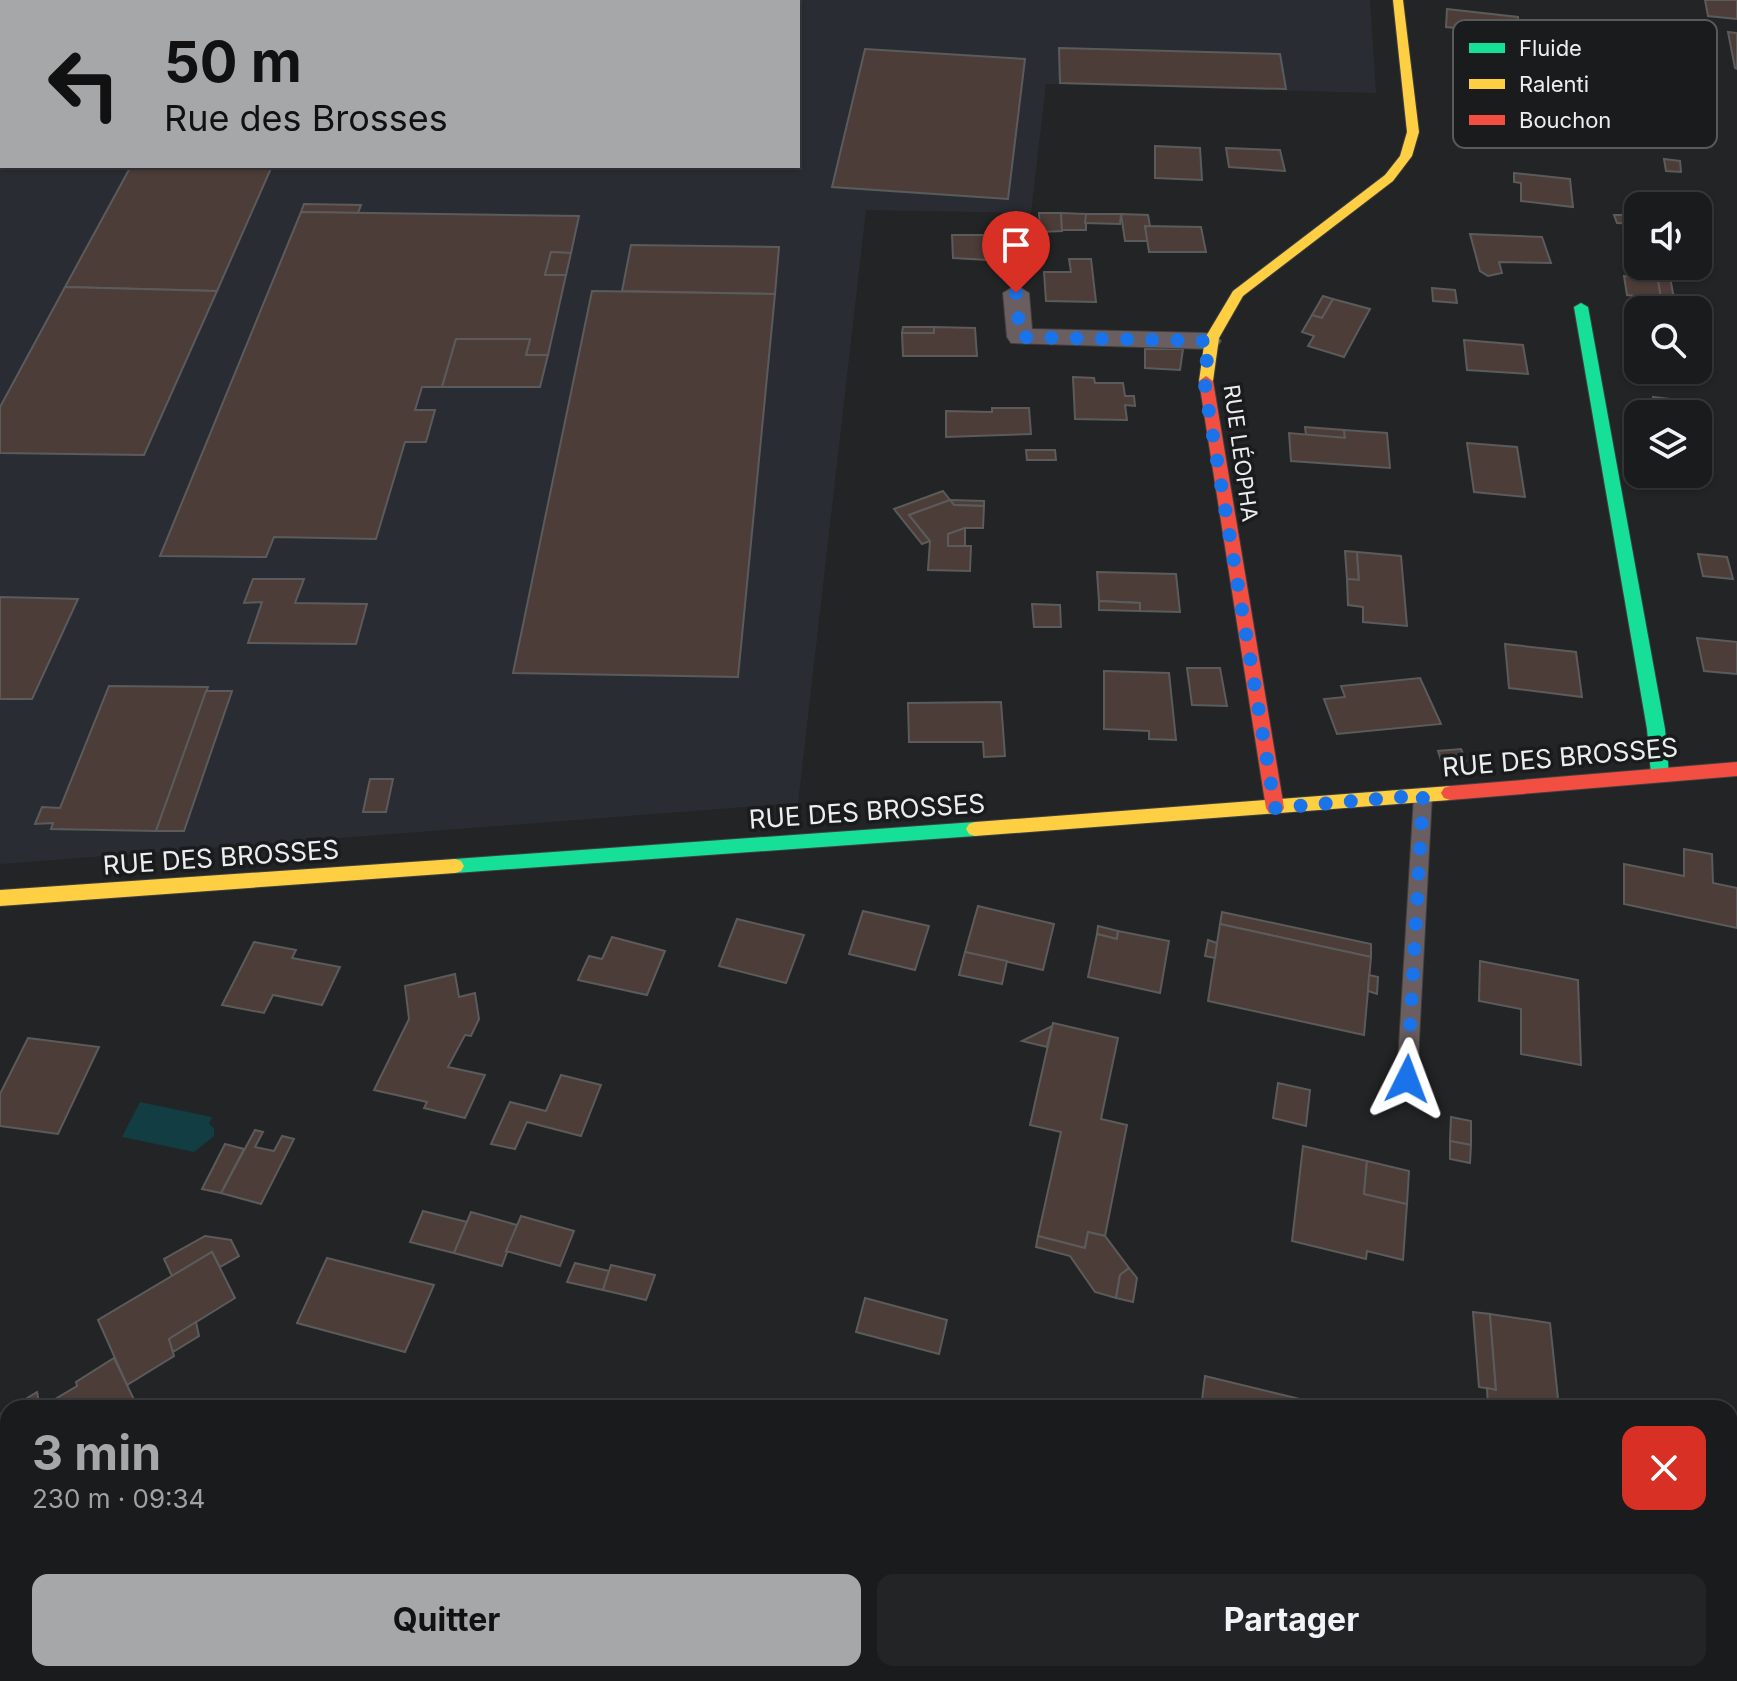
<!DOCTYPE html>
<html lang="fr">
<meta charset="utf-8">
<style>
:root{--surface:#1a1b1c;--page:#232425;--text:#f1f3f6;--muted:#9fa1a3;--line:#38393b;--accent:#a5a7a8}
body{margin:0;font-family:Inter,sans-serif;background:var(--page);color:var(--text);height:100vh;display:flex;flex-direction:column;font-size:30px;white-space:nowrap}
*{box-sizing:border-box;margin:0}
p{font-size:26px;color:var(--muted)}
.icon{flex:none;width:44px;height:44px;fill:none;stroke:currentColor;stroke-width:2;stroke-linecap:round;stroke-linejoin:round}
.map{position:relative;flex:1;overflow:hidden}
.side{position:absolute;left:0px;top:1400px;width:1738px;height:282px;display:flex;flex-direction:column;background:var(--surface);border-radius:24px 24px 0 0;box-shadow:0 2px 6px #0004,0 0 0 2px var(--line)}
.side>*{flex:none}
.top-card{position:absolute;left:0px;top:0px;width:800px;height:168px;box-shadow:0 2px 6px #0004,0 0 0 2px var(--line);background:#a5a7a8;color:#111;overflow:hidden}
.tools{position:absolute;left:1624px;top:192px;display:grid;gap:16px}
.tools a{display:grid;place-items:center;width:88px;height:88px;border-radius:16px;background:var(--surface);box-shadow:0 2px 6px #0004,0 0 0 2px var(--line);font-size:40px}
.pin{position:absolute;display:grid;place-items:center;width:68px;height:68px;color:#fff;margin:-82px -34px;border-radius:50% 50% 50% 0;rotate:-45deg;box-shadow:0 0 8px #0007}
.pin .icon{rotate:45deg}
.me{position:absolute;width:88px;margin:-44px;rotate:3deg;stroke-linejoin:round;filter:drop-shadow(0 0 6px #0008)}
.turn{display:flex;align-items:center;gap:28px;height:168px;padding:0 32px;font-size:36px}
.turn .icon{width:104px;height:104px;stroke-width:2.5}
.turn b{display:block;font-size:56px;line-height:68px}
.round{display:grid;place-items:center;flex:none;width:84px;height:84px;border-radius:16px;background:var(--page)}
.summary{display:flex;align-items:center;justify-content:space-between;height:136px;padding:0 32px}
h1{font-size:48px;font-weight:700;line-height:60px;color:var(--accent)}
.action{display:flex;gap:16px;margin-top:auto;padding:16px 32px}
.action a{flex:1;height:92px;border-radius:16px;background:var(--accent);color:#111;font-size:32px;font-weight:700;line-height:92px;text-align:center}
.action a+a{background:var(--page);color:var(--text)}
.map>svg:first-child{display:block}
</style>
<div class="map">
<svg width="1737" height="1681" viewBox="0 0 1737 1681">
<rect width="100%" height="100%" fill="#232425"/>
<path fill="#292d33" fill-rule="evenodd" d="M0,0H1370L1376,93L1046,84L1031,213L866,210L798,803L0,864ZM2,2H798V166H2Z"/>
<path fill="#113d43" d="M140,1102L212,1117L209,1124L214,1128V1136L194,1152L122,1137Z"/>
<g fill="#4d3d39" stroke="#5b5b5b" stroke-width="2">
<path d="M1705,0H1737V19L1708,16Z"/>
<path d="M1447,9L1518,17L1519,34L1446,27Z"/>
<path d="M1728,32L1737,33V69L1735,68Z"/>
<path d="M1059,48L1280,54L1286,89L1060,83Z"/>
<path d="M865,49L1025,59L1008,199L832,187Z"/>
<path d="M1155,146L1200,148L1202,180L1155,178Z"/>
<path d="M1226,148L1280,150L1285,171L1229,167Z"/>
<path d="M1664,159L1680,161L1681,172L1666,171Z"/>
<path d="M131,166H272L217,291L65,287Z"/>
<path d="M1514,173L1570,179L1573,207L1521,201V183L1514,182Z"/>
<path d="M1630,200L1641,201L1638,224L1617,223L1614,215H1632Z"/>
<path d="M304,204L361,205L358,213L301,212Z"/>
<path d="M301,212L579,216L571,253L551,252L545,275H566L548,355H526L530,339H456L442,387H422L415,410H435L426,442H405L376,539L274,537L266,557L160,556Z"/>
<path d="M1039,213H1061L1062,231L1040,232Z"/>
<path d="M1061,213L1086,214V230H1062Z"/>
<path d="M1086,214H1121L1120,224L1085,223Z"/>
<path d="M1121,214L1148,215L1150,226H1145L1148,241H1125Z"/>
<path d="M1145,226L1201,227L1206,252H1149Z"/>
<path d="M1470,234L1542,237L1551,263L1499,262L1502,273L1488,276L1480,271Z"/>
<path d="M952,235H985L986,246H1003L1005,261L953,258Z"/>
<path d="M631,245L779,247L775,294L622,291Z"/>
<path d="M1625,247L1638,249V266H1668L1676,310H1638V327L1632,296L1661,299L1658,280L1630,277Z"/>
<path d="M551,252L571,253L566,275H545Z"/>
<path d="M1069,259H1091L1096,302L1046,301L1044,272H1071Z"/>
<path d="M1624,276L1658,280L1661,299L1627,295Z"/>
<path d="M65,287L217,291L144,455L0,453V407Z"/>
<path d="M1432,288L1455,290L1457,303L1433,301Z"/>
<path d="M592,291L775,294L738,677L513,673Z"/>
<path d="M1323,296L1333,299L1322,318L1312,315Z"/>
<path d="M1333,299L1370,309L1344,357L1308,346L1314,336L1302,332L1312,315L1322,318Z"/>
<path d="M903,327H934V333H902Z"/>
<path d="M934,327L975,328L977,356H903L902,333H934Z"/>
<path d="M456,339H530L526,355H548L540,387H442Z"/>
<path d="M1464,340L1523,345L1528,374L1467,370Z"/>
<path d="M1145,349H1183L1180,370L1145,368Z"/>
<path d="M1073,377L1094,378L1095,383H1123L1125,396H1134L1135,406L1125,405L1127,420L1075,419Z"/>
<path d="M1653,397L1695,402L1697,414H1655Z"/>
<path d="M992,408H1029L1031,434L946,437V411L992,412Z"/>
<path d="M1305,427L1344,430L1345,438L1306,435Z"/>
<path d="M1344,430L1387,433L1390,468L1291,461L1289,433L1345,438Z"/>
<path d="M1467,443L1517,447L1525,497L1474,492Z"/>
<path d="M1026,450H1055L1056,460H1027Z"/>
<path d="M943,491L950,500L909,515L930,541L922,544L894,509Z"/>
<path d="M950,500L984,501V506L954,505Z"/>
<path d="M950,500L954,505L984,506L983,528H965L948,534V546H971L970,571L928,570L930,541L909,515Z"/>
<path d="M965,528V546H948V534Z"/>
<path d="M1345,551L1357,552L1359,580L1347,579Z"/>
<path d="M1357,552L1401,556L1407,626L1363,622V607L1348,605L1347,579L1359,580Z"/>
<path d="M1698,554L1727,557L1733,579L1703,576Z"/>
<path d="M1097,572L1176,574L1180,612L1140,611V603L1099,601Z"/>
<path d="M253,579H304L295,603L367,604L356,644L248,643L262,602L244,603Z"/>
<path d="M0,597L78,599L32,699H0Z"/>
<path d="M1099,601L1140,603V611L1099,610Z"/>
<path d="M1032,604L1060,605L1061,627H1034Z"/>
<path d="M1697,638L1737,642V674L1704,671Z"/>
<path d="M1505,644L1576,652L1582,697L1509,688Z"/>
<path d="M1187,668H1220L1227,706L1192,705Z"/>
<path d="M1104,671L1169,673L1176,740L1149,739V731L1104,729Z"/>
<path d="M1420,678L1441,724L1337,734L1324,699L1345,697L1341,686Z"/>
<path d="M109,686L208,687L156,831L51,829L53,823L35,824L42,807L60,808Z"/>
<path d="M206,691H232L184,831H156Z"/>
<path d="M1001,702L1005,756L984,757L983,742H909L908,703Z"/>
<path d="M1461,749L1466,761L1442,763L1438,751Z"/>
<path d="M370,779H393L386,812H363Z"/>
<path d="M1684,849L1712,854L1713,883L1737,888V928L1624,904V864L1684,876Z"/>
<path d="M978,906L1054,924L1043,970L965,952Z"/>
<path d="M863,911L929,926L915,970L849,954Z"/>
<path d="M1222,912L1371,944V957L1220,924Z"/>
<path d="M737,919L804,935L786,983L719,966Z"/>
<path d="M1220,924L1371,957L1364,1035L1208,1001Z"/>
<path d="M1098,926L1118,931L1117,939L1097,934Z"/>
<path d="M1118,931L1169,941L1160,993L1088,977L1097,934L1117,939Z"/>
<path d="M612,937L665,951L647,995L578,980L589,956L602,959Z"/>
<path d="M1208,940L1217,943L1215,958L1205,956Z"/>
<path d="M254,942L296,950L292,958L340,967L322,1005L273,995L264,1013L222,1005Z"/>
<path d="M965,952L1007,961L1002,984L959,975Z"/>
<path d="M1480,961L1578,980L1581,1065L1521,1054V1009L1479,1001Z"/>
<path d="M455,974L459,997L475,993L479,1019L471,1036L465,1035L448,1067L485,1075L465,1118L424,1108L427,1102L374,1090L409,1019L405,986Z"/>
<path d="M1369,975L1378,977L1377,994L1368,991Z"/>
<path d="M1053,1023L1118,1038L1101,1119L1127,1125L1105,1236L1088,1232L1085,1248L1038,1236L1061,1132L1030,1125Z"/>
<path d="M1052,1026L1047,1047L1022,1041Z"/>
<path d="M28,1038L99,1047L58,1134L0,1126V1094Z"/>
<path d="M561,1075L601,1085L581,1136L527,1122L515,1149L491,1144L510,1102L546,1111Z"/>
<path d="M1278,1083L1310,1090L1306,1126L1273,1118Z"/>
<path d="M1451,1117L1471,1121V1145L1450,1141Z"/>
<path d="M255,1130L263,1132L255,1147L274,1151L282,1136L294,1139L261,1204L221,1193Z"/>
<path d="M1450,1141L1471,1145L1470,1163L1450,1159Z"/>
<path d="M225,1144L244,1149L221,1193L202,1189Z"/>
<path d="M1303,1146L1367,1161L1364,1194L1407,1204L1403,1260L1367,1251L1366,1259L1292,1241Z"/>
<path d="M1367,1161L1409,1171L1407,1204L1364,1194Z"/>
<path d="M423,1211L467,1222L454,1253L410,1242Z"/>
<path d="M471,1212L517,1225L502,1266L454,1253Z"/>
<path d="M521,1216L574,1231L560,1266L506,1251Z"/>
<path d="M1088,1232L1105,1236L1129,1268L1120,1275L1116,1298L1095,1292L1070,1256L1036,1247L1038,1236L1085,1248Z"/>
<path d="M205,1236L231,1240L239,1256L220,1267L212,1252L172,1276L164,1259Z"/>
<path d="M212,1252L235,1298L169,1339L174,1356L127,1385L98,1320Z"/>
<path d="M327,1258L434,1285L405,1352L297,1323Z"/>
<path d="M575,1263L609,1271L603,1290L567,1282Z"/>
<path d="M611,1265L655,1275L646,1300L603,1290Z"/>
<path d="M1129,1268L1137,1278L1133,1302L1116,1298L1120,1275Z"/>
<path d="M865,1298L947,1320L939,1354L856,1332Z"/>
<path d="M1473,1312L1490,1314L1496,1390L1479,1387Z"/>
<path d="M1490,1314L1550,1323L1559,1408H1488L1487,1388L1496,1390Z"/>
<path d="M196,1322L199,1336L173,1352L169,1339Z"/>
<path d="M114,1358L138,1408H40L77,1386L76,1382Z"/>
<path d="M1205,1376L1304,1400L1303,1408H1201Z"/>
<path d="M37,1392L40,1408H11Z"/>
<path d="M8,1410V1442L0,1447V1414Z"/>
<path d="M1737,1445V1473L1730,1466V1452Z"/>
<path d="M715,1674H791L789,1681H740Z"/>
<path d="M791,1674H820L819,1681H789Z"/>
<path d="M1463,1674H1592L1593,1681H1463Z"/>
</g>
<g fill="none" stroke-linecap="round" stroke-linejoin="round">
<defs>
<path id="lane" d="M1423,788L1429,790L1432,795L1417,1079L1414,1085L1407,1088L1400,1085L1397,1079L1414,795L1417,790Z"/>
<path id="street" d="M1016,285L1029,293L1032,329L1208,333L1217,335L1221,341L1217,347L1208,349L1011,343L1007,337L1003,293Z"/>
<g id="fast">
<path d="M1581,303L1588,307L1665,729L1669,774L1660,781L1651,774L1647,729L1574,307Z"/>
<path d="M975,822L981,824L984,829L981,834L975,836L455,873L449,871L446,866L449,861L455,859Z"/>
</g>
<g id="slow">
<path d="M1393,0H1403L1419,132L1412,156L1393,181L1243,296L1219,338L1213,381L1206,386L1201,384L1199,381L1205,338L1233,291L1385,175L1400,156L1407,132Z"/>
<path d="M1450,786L1456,788L1459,793L1456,798L1450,800L975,836L969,834L966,829L969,824L975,822Z"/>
<path d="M455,859L461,861L464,866L461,871L455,873L0,906V890Z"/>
</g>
<g id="jam">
<path d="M1206,376L1213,381L1284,808L1281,813H1269L1266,808L1199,381Z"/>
<path d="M1737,762V776L1450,800L1444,798L1441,793L1444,788L1450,786Z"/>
</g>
</defs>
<use href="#lane" stroke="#3f4041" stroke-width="2"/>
<use href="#street" stroke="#3f4041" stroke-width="2"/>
<use href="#fast" stroke="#3f4041" stroke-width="2"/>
<use href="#slow" stroke="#3f4041" stroke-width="2"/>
<use href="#jam" stroke="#3f4041" stroke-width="2"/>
<use href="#lane" fill="#6a5e60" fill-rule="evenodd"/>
<use href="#street" fill="#6a5e60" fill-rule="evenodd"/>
<use href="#fast" fill="#16e098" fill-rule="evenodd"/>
<use href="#slow" fill="#ffcf43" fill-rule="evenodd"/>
<use href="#jam" fill="#f24e42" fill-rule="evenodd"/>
</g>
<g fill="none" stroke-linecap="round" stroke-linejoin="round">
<path stroke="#1a73e8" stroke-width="14" stroke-dasharray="0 25.2" d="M1016,293L1020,337L1208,341L1205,388L1275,808L1423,795L1407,1079"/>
</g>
<g text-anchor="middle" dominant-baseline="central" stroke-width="7" stroke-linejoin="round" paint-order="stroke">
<g font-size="22" fill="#ebedee" stroke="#191b1d">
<text transform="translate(1241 453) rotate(82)">RUE LÉOPHA</text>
</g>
<g font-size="26" fill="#ebedee" stroke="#191b1d">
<text transform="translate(1560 757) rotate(-5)">RUE DES BROSSES</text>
<text transform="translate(867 811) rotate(-4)">RUE DES BROSSES</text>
<text transform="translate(221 857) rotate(-4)">RUE DES BROSSES</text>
</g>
</g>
<rect x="1453" y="20" width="264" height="128" rx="12" fill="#191b1d" stroke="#585a5c" stroke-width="2"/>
<rect x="1469" y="43" width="36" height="10" fill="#16e098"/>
<rect x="1469" y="79" width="36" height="10" fill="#ffcf43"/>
<rect x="1469" y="115" width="36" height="10" fill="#f24e42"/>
<g font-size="22" fill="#ebedee">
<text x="1519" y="56">Fluide</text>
<text x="1519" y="92">Ralenti</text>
<text x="1519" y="128">Bouchon</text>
</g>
</svg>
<div class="tools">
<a><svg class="icon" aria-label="sound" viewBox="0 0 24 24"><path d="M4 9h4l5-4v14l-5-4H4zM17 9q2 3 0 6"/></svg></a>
<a><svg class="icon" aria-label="search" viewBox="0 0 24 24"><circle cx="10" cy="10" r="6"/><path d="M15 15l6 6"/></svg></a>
<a><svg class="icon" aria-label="layers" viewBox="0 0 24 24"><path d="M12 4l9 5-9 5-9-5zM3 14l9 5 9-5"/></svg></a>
</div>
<div class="pin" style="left:1016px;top:293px;background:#d93025"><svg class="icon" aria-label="arrive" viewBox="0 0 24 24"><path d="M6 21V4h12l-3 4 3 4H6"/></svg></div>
<svg class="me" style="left:1407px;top:1079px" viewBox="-20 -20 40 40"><path d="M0-17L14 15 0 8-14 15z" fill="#1a73e8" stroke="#fff" stroke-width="4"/></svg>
<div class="top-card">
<div class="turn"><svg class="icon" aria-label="left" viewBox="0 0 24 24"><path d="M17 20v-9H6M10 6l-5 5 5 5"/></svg><div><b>50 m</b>Rue des Brosses</div></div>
</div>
<section class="side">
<div class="summary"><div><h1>3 min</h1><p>230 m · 09:34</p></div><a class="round" style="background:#d93025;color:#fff"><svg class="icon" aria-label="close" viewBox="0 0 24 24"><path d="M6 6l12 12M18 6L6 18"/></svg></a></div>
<div class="action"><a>Quitter</a><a>Partager</a></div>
</section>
</div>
